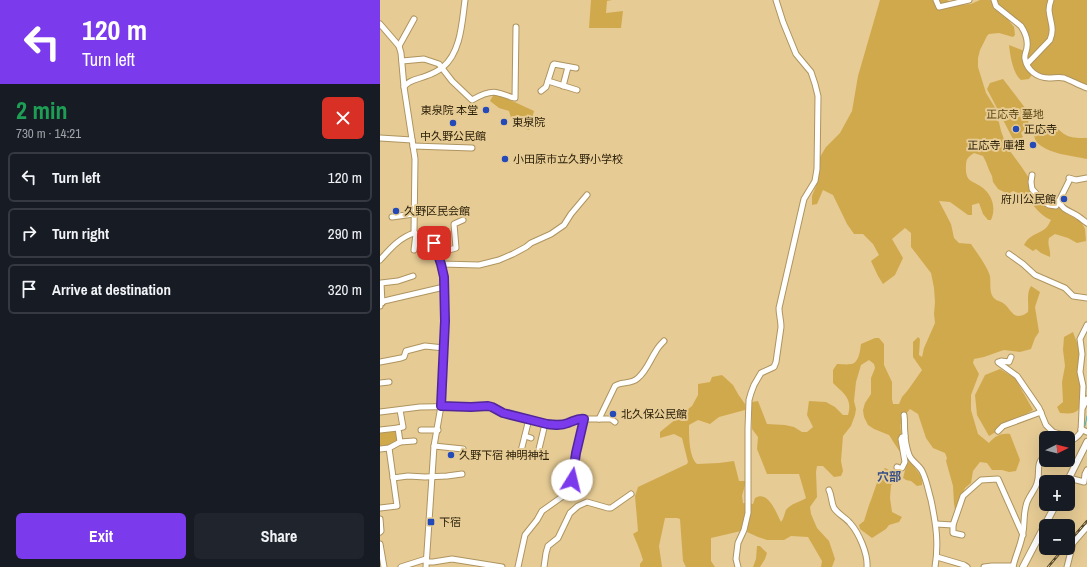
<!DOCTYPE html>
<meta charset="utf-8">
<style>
:root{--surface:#171b24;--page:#20242c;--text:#f1f3f6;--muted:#9ea1a6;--line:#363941;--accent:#7c3aed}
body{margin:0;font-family:"Archivo Narrow","Noto Sans JP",sans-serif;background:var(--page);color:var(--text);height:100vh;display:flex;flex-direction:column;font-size:15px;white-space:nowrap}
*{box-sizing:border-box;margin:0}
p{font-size:13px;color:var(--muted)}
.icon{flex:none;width:22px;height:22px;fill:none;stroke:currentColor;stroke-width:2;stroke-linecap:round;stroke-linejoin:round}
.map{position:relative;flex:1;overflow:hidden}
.panel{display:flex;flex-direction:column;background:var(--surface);width:380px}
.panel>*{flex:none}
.hud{background:#7c3aed;color:#fff;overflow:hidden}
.needle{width:26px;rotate:84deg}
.controls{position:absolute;left:659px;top:431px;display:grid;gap:8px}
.controls a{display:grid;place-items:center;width:36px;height:36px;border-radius:6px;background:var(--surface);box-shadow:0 4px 16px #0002;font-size:20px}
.pin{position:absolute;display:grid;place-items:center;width:34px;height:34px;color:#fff;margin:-17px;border-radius:8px;box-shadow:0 2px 6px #0006}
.me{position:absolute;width:44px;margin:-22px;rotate:9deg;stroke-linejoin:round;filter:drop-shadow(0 0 3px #0008)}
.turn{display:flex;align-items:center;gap:14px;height:84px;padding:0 16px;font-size:18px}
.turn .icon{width:52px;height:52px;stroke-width:2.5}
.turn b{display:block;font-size:28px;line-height:34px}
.round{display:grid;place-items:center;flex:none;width:42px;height:42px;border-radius:6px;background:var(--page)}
.headline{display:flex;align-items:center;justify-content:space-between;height:68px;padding:0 16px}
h1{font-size:24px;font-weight:700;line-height:30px;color:#1e9e55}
.primary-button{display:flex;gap:8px;margin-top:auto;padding:8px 16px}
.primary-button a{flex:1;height:46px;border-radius:6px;background:var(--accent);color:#fff;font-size:16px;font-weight:700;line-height:46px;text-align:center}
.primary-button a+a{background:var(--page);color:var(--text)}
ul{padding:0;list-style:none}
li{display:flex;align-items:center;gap:12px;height:50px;margin:0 8px 6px;padding:0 8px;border:2px solid var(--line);border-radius:6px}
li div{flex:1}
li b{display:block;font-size:15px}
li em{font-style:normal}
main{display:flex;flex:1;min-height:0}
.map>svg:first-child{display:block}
</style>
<main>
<section class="panel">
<div class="hud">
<div class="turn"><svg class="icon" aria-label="left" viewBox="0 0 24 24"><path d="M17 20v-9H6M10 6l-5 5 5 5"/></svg><div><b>120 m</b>Turn left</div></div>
</div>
<div class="headline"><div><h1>2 min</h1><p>730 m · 14:21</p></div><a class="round" style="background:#d93025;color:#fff"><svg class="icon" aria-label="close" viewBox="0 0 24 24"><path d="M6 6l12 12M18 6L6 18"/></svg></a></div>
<ul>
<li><svg class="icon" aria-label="left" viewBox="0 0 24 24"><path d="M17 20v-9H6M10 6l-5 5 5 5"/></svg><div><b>Turn left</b></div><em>120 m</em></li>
<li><svg class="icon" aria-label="right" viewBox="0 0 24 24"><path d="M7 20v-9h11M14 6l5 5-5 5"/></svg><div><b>Turn right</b></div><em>290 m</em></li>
<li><svg class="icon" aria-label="arrive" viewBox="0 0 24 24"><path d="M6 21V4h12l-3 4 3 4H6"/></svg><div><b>Arrive at destination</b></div><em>320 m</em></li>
</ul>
<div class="primary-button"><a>Exit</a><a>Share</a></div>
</section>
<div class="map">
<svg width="707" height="567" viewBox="0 0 707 567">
<rect width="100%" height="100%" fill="#e6cb94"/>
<g fill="#d1a94d">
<path d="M211,0H232L227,1L226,13L243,11L241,28H209Z"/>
<path d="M500,0H567L575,4L580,5L591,4L600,0H612L614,2L634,27L635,35L633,37L619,33L609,34L607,36L600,50L598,58V67L606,93L616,109L621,131L627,147L641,166L649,178V189L667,208H679L687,214L701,221L705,229L706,241L697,243L688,238L675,234L669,238C667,246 671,249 670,257L661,253L656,249L653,251L644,245C649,234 658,235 666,228C668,226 670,222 671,220C658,214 656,207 647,199C643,195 638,193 633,191L628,194L618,189L613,182L612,176L609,170L606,162L603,156L594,153C588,157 586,159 586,166C585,183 593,180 603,188C613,196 616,209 611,220H608L603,214L599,203L592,205V215H588L570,202L559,201L571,224L574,238L579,243L591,244C597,253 607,266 610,276C611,283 609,291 613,297C616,301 620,301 623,303C632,309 633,323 648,312C649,303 646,294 651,286L660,292L655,307L659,332L655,338L651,349L640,352L624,350L618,352L604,357L594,359L593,363L599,374L591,395V410L598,434L609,443C615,436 621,433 630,434L640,460L636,471L629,472L622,470H612L607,463L600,462L593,471L591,483L585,488L581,497L578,509L575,510L574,504L573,486L566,461L567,458L565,453L553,448L546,438L538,414L530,409C528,412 524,415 522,419C517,430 527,456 534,466C538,473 543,476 542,485L537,486L531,481L526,480L523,478L527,463L509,435L494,429L488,425L484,417L483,410L485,403L491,394V378L495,368L494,364L489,360L481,365L476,382L474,401L476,409L475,415L471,426L463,436L461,461L463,471L461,476L454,477L443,466H437L436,472L437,497L430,507L431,514L437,528L449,541L455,559L452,567H441L442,561L428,537L411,536L404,540H387L378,537L367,532L368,526L361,531L331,538V561L335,567H306L303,561L300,519L297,518H285L279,546L282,567H260V564L263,560C260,550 257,543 253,534L258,531L255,496L258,487L307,464L308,462L302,438L294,434L280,438V432L312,406L318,395V384L330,382L332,377L342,375L353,385L358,394L365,404V410L339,417L330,424L318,420L309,425C309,436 309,457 317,464L339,463L354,461L359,481H366L362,496L363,503L373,504L375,498C389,490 396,513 401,522C404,518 404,515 406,510C410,504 420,502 426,498L419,474H387L377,449L378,437L372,429V402L378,401L387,424L405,425L414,427L422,432H427L433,427L427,415L429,401L446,402L455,407L463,415H468C473,398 463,393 453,383V370L457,364C461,364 466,365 471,364C479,363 480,351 481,344L495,338H499L504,344V365L512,382V399L513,404H519L522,397L528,390L542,370L533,357V342L538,337L540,339L539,355L542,357L544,348L555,323L554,314L555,302L554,288L551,273L531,247V233L525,228L512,239L523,258L515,275L503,284L498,276L491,261L499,255L493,244L483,234H474L467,224L453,195L443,190L437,204L432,205V196L436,186L439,172L440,157L446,147L460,133L472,111L478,76Z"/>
<path d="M615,0H707V87L654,72L649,79L641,80C633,74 630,55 629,45L647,52L643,33Z"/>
<path d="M623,79L649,113L648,126L641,133L643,137L634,141L607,89L610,83Z"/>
<path d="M114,94H117L154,111L149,130L133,124L129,111L119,108L110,101Z"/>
<path d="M665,124H674C685,138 691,138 707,138V159C693,156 661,153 655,139C654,136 654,133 654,129L658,126Z"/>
<path d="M693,332C695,338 698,344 699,350C701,362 705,401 698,410C693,415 686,413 680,413L677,407L683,402L682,382L685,366L683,350L684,337Z"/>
<path d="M620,369L635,378L653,410L609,436L597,415L595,395L605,375Z"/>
<path d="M17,430L18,444L0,447V432Z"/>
<path d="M505,468L517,474L519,479L511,485L510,498L512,512L522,517L519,522L509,525L506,529L492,538L480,529L479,525L484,521L489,505L491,500L501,471Z"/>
<path d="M377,546H380L387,553L385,559L380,567H373L376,559Z"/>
</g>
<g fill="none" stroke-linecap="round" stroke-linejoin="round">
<path stroke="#36c1cf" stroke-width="1" d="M705,426L707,416"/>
<defs>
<g id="minor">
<path d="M556,0L559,7L589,0"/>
<path d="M614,0L616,6L641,26C645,32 648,40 647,47C647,51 644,54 645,59C647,70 657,78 669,78C674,78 679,77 684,78C692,81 699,85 707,88"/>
<path d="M0,24L19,46L21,53L24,87"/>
<path d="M19,46L34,19"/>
<path d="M22,61L44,59L59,64L62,68L72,81L92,100C99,96 110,90 118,93C124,94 129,97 135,98L136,27"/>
<path d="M647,64L670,40C675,28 670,22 669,10C669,7 670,3 671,0"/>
<path d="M168,81L197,90"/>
<path d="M183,86L188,67"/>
<path d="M161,91L166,87L173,65L174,64L196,68"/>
<path d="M0,138L32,140"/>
<path d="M33,146L92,148"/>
<path d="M652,175L651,182L652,189L664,202L669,205L676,206L679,201"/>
<path d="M689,178L696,180L707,178"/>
<path d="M690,179L679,201C682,211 692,211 699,217C702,219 704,221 707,223"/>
<path d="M12,217L34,214"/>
<path d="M34,250L36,234"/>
<path d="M58,253L76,248L74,224L83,220"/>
<path d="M629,254L643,264L655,275L685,288L693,296L707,298"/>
<path d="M0,260C10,249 19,238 34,233"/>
<path d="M61,264L99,265L119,260L133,254L146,247L151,243L171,234L184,225L191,214L207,195"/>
<path d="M2,303L1,283L18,281L33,276"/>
<path d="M0,306V304L4,301L64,287"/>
<path d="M631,357L629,362L621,361L618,362L619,363L637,376L659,408L666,425L673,432L683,435L686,438"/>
<path d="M0,362L21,358L24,357L26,351L45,346L64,348"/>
<path d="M0,383L9,382"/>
<path d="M703,407L707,399"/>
<path d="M0,412L40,407L108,406L112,407L123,413L167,424L183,425L189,423L197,419H204L196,453L192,480L186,494L162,511L157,520L145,535L138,567"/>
<path d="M524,415C525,422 524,427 525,434C525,440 527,449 529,455C532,462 539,465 542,471C547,481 548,490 551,500C556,524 559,543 555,567"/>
<path d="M204,419H231L235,422"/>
<path d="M219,419L235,386C241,381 251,385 258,378C267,370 270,360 276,351C278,347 281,344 284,341"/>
<path d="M701,429L707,432"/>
<path d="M0,430L18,428"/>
<path d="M41,430H58"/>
<path d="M618,431L623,426L661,412"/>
<path d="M145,436L151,438"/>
<path d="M20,442L34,441"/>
<path d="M688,442C694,439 697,438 701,432L703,386L700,372L702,354L700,339L707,325"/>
<path d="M54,446L83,449"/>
<path d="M0,449L9,448L20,442L18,428L23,427L20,410"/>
<path d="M158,453L165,424"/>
<path d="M140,455L149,419"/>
<path d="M517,467L519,468H522L525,462L521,439L522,437L525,436"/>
<path d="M13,478L28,476L45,477L67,476L82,474"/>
<path d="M689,478L704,482L705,474L707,470"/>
<path d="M449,490C452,496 451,502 454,508C458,514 466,518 470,523C479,533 488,554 487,567"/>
<path d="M0,508L17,506L9,448"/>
<path d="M0,519L1,531L0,532"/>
<path d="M556,524L573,525"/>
<path d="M582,535L573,533V525L583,496L601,480L618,479L643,535"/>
<path d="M0,544L4,567"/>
<path d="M557,557L584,565L587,567"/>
<path d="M46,562H53L72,559L122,567"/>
<path d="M21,567L46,559"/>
<path d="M46,567L54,446L61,406L65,321L64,277L61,264L54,243L47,237L39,236L34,233L35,159L24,87C28,80 39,79 46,76C52,74 58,71 63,67C81,52 82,22 85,0"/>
<path d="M164,567L166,553L168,546L178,538L190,513L198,506L207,502L228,508H231L251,494"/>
<path d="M358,567L356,559L358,543L364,530L368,513V428L369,400L371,393L374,385L381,373L394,367L396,362L401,327C401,320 399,315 399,308L423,203L424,199L435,181L437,169L438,96L435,84L431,72L416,54L403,22L396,0"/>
<path d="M604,567L612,566H633"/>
<path d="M633,567C635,557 640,547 642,537C645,527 643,516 646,506C647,498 655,491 657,483C661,472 654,464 666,455"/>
<path d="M687,567L693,543L707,527"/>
</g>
<g id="major">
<path d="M687,482L707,442"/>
<path d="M643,567L676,504"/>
</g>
</defs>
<use href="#minor" stroke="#ae945f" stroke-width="7"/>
<use href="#major" stroke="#ae945f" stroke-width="8"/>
<use href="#minor" stroke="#fff" stroke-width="5"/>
<use href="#major" stroke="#fff" stroke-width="6"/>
<defs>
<g id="rail">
<path d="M688,543L707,521"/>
<path d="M668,567L684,548"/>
</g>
</defs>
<use href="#rail" stroke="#57492b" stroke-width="2.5"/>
<use href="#rail" stroke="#e6cb94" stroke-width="1" stroke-dasharray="3" stroke-linecap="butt"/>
</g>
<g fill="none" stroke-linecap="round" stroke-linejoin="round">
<defs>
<path id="route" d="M54,243L61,264L64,277L65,321L61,406L91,407L108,406L112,407L123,413L167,424C174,425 181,426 188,423C194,421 198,418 204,419L196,453L192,480"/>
</defs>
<use href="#route" stroke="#51269a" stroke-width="10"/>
<use href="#route" stroke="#7c3aed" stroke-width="7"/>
</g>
<g fill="#234ab8" stroke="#e6cb94" stroke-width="1.5">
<circle cx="106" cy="110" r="4"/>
<circle cx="124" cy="122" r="4"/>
<circle cx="73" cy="123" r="4"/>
<circle cx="636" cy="129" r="4"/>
<circle cx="653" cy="145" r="4"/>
<circle cx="125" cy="159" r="4"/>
<circle cx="684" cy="199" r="4"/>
<circle cx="16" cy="211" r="4"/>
<circle cx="233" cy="414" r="4"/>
<circle cx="71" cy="455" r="4"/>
<rect x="47" y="518" width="8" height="8" rx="2"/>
</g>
<g text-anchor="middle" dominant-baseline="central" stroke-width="4" stroke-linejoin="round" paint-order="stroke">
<g font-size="11" fill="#2b210a" stroke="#e6cb94" text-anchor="start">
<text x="98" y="110" text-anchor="end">東泉院 本堂</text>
<text x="132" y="122">東泉院</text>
<text x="644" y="129">正応寺</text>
<text x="73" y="136" text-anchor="middle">中久野公民館</text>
<text x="645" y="145" text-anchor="end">正応寺 庫裡</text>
<text x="133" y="159">小田原市立久野小学校</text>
<text x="676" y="199" text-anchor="end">府川公民館</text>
<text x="24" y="211">久野区民会館</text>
<text x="241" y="414">北久保公民館</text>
<text x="79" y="455">久野下宿 神明神社</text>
<text x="59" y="522">下宿</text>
</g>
<g font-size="11" fill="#5b4616" stroke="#e6cb94">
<text x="635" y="114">正応寺 墓地</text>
</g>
<g font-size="12" font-weight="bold" fill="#364e88" stroke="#e6cb94">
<text x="509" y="477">穴部</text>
</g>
</g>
</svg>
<div class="controls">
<a><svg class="needle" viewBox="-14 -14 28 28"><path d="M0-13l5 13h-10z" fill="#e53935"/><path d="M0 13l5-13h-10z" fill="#9ea1a6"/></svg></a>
<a>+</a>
<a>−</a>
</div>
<div class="pin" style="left:54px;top:243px;background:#d93025"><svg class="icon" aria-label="arrive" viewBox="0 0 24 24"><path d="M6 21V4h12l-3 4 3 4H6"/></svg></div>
<svg class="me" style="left:192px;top:480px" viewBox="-20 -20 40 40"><circle r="19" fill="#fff"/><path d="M0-13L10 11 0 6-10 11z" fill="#7c3aed"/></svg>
</div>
</main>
